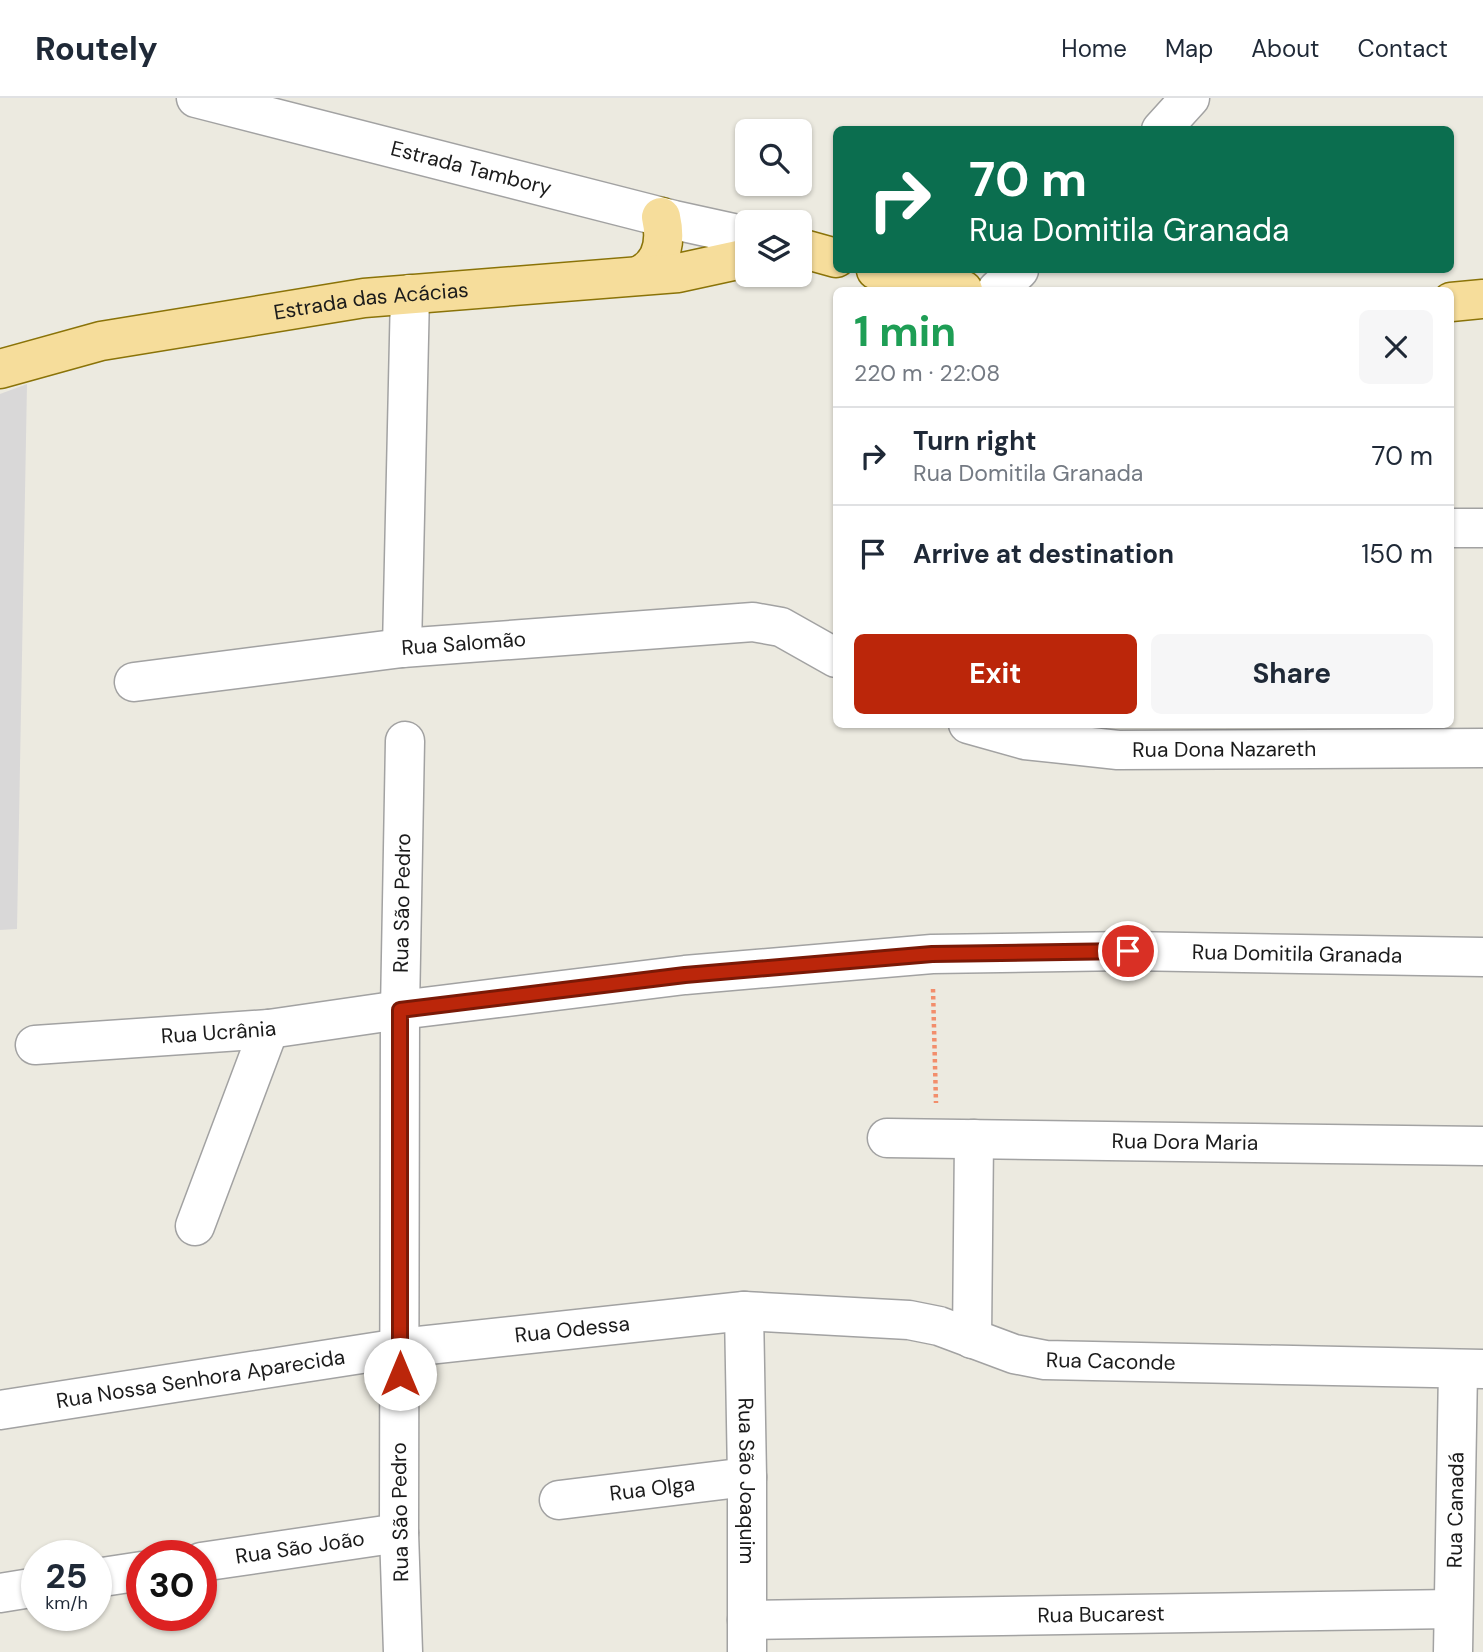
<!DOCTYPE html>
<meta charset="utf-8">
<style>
:root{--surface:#fff;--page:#f6f6f7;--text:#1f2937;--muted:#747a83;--line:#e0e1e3;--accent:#bb260a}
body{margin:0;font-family:"DM Sans",sans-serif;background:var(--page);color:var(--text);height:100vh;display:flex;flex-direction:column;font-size:26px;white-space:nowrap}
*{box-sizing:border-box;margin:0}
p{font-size:23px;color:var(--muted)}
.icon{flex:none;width:38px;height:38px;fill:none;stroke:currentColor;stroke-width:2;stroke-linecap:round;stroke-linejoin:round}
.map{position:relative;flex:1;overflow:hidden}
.side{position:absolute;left:833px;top:189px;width:621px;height:441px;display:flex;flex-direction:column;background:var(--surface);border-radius:10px;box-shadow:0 2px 5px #0004}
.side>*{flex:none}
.banner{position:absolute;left:833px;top:28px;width:621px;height:147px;border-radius:10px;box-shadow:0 2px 5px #0004;background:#0b6e4f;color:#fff;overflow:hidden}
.controls{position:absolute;left:735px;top:21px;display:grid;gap:14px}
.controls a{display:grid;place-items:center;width:77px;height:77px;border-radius:10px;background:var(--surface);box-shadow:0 2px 5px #0004;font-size:35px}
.speed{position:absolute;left:21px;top:1442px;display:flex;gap:14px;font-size:35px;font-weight:700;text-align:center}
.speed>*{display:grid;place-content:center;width:91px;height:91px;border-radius:50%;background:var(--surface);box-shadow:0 2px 5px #0004;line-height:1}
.speed small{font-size:18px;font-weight:400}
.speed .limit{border:10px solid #d22;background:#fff;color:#111}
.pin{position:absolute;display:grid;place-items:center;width:60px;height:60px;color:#fff;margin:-30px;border:4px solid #fff;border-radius:50%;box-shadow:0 2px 7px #0007}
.me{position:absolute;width:77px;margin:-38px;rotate:0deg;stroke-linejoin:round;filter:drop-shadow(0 0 5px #0008)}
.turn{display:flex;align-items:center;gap:24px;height:147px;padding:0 21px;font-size:32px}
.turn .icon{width:91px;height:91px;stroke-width:2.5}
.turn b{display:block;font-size:49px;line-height:60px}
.round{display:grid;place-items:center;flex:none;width:74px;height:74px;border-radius:10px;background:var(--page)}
.head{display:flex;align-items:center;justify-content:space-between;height:119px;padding:0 21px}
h1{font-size:42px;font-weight:700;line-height:52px;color:#1e9e55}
.button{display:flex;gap:14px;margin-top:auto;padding:14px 21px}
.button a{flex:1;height:80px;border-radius:10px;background:var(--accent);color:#fff;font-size:28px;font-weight:700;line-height:80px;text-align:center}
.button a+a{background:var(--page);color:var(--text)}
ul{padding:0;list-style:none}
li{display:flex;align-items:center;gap:21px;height:98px;padding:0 21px;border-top:2px solid var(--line)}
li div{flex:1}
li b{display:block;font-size:26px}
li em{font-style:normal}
header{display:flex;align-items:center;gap:42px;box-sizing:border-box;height:98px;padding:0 35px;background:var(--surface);border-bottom:2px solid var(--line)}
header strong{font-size:33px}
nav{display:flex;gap:38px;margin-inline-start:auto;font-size:24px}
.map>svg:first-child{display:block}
</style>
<header>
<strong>Routely</strong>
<nav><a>Home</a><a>Map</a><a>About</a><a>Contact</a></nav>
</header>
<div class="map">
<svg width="1483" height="1554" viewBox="0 0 1483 1554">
<rect width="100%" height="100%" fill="#eceae0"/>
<path fill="#d9d8d8" d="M27,286L17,831L0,832V296Z"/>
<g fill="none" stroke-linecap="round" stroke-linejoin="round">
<defs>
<g id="minor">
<path id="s1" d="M196,0L674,122L747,138"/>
<path d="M1161,32L1190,0"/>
<path d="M997,192L1019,172"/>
<path d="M1451,430H1483"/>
<path d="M402,550L410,196"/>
<path id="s2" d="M134,584L402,550L753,524L781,529L836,560"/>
<path id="s3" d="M968,626L1025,642L1118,652L1483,650"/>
<path id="s4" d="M35,947L269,931L400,912L685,877L932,856L1128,853L1483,859"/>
<path id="s5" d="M887,1040L1483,1048"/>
<path d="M195,1128L269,931"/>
<path id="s6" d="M744,1213L747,1379V1554"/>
<path d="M972,1241L974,1041"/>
<path id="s7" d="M0,1312L400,1250L744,1213L909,1222L939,1228L1014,1256L1045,1262L1483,1271"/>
<path id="s8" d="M559,1402L747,1379"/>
<path id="s9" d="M201,1464L399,1435"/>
<path d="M96,1480L142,1473"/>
<path d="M0,1495L37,1489"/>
<path id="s10" d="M747,1522L1453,1511"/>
<path id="s11" d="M403,1554L399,1435L400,912L405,643"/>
<path id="s12" d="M1453,1554L1458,1272"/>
</g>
<g id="major">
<path d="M800,150L836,160"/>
<path d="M876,172L963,192"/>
<path d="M642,176C664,164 666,141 661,119"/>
<path d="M1451,204L1483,201"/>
<path id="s13" d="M0,271L101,243L364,200L678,175L747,160"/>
</g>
</defs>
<use href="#minor" stroke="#a2a2a2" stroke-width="41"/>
<use href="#major" stroke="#8a7308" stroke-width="41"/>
<path stroke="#f28e6c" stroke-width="4.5" stroke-dasharray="3.5 3.5" stroke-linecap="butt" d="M933,891L936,1005"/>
<use href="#minor" stroke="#fff" stroke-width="38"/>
<use href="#major" stroke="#f6dd9b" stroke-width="38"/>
</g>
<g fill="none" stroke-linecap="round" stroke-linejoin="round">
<defs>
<path id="route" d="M400,1276V912L685,877L932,856L1128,853"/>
</defs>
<use href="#route" stroke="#7a1906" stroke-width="18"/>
<use href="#route" stroke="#bb260a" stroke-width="12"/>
</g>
<g text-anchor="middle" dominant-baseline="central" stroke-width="6" stroke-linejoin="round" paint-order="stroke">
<g font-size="21" fill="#1b1b1b" stroke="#fff">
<text stroke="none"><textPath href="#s1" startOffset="284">Estrada Tambory</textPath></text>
<text stroke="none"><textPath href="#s13" startOffset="378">Estrada das Acácias</textPath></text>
<text stroke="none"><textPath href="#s2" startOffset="332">Rua Salomão</textPath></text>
<text stroke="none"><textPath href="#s3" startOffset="259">Rua Dona Nazareth</textPath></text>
<text stroke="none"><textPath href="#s11" startOffset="749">Rua São Pedro</textPath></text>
<text stroke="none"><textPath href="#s4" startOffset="1267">Rua Domitila Granada</textPath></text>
<text stroke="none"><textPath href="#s4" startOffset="184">Rua Ucrânia</textPath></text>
<text stroke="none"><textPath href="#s5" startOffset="298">Rua Dora Maria</textPath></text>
<text stroke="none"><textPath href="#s7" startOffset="578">Rua Odessa</textPath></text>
<text stroke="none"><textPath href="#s7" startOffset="1124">Rua Caconde</textPath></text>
<text stroke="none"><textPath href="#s7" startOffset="203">Rua Nossa Senhora Aparecida</textPath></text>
<text stroke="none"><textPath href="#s6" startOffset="170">Rua São Joaquim</textPath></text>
<text stroke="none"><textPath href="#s8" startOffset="94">Rua Olga</textPath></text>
<text stroke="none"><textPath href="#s12" startOffset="142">Rua Canadá</textPath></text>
<text transform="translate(400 1414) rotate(-91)">Rua São Pedro</text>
<text stroke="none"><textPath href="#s9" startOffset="100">Rua São João</textPath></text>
<text stroke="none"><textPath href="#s10" startOffset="354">Rua Bucarest</textPath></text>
</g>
</g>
</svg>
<div class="controls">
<a><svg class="icon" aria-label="search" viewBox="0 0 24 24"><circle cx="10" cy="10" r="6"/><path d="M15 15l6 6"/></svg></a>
<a><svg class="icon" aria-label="layers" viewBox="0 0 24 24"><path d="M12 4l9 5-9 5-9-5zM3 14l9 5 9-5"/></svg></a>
</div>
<div class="speed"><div>25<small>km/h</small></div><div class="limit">30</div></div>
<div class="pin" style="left:1128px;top:853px;background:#d93025"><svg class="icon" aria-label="arrive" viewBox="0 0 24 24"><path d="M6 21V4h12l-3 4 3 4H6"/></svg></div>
<svg class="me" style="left:400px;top:1276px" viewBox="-20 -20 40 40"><circle r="19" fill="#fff"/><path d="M0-13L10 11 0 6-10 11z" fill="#bb260a"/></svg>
<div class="banner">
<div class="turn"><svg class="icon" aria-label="right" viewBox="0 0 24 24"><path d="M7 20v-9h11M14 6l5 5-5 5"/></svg><div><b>70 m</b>Rua Domitila Granada</div></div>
</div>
<section class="side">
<div class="head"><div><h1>1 min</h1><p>220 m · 22:08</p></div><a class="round"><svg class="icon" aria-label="close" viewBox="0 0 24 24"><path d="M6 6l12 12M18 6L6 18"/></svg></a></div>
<ul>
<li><svg class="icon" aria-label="right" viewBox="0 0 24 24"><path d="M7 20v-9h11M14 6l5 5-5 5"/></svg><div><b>Turn right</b><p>Rua Domitila Granada</p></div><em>70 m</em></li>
<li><svg class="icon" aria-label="arrive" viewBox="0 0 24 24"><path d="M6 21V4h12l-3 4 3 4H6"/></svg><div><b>Arrive at destination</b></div><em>150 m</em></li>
</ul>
<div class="button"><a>Exit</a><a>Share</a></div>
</section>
</div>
